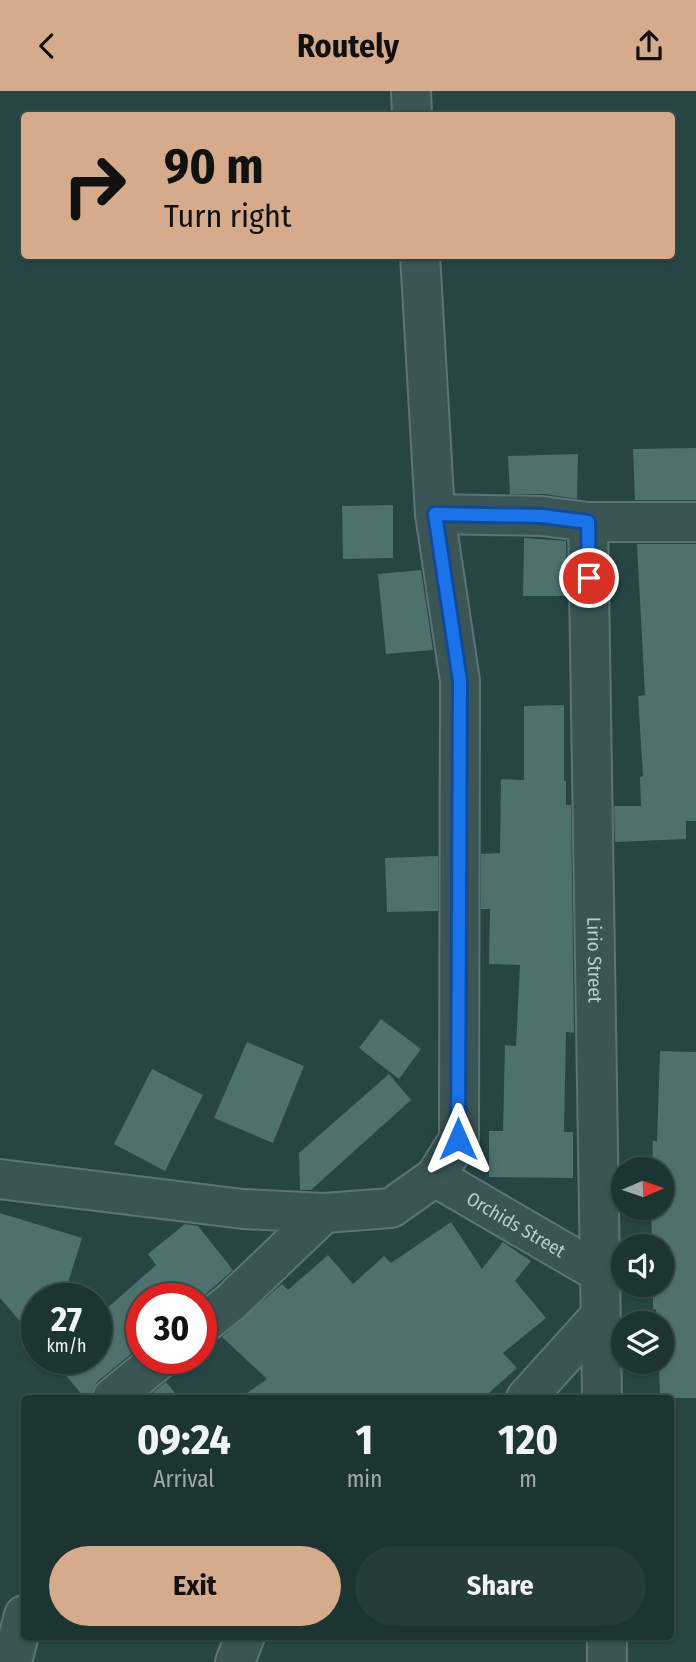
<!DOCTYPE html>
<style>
:root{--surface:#1c3432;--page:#253c3a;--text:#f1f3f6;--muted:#a0aaac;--line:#3a4f4d;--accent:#d6ab8b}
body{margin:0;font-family:"Fira Sans Condensed",sans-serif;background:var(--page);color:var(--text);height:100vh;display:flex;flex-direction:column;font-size:26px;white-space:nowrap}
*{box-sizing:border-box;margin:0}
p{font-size:23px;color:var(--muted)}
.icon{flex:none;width:38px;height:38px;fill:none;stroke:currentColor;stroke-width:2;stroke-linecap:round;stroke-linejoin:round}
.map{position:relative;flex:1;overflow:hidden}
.details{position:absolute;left:21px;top:1304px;width:653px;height:245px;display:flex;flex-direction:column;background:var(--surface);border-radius:7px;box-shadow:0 2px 5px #0004,0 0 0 2px var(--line)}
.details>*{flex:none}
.top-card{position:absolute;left:21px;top:21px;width:654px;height:147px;border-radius:7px;box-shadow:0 2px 5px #0004,0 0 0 2px var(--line);background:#d6ab8b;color:#111;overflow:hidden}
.needle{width:46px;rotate:88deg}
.buttons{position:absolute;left:611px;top:1066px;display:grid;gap:14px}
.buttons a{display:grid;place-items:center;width:63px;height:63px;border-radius:50%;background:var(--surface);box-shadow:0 2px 5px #0004,0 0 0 2px var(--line);font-size:35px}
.speed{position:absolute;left:21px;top:1192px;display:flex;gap:14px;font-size:35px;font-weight:700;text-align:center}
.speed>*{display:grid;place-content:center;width:91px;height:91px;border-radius:50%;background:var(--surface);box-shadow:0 2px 5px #0004,0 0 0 2px var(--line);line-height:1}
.speed small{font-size:18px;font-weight:400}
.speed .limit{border:10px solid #d22;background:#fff;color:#111}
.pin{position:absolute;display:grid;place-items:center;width:60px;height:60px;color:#fff;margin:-30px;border:4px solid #fff;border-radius:50%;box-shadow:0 2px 7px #0007}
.me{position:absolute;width:77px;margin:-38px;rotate:0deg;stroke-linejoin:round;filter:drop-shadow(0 0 5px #0008)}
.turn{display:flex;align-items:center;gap:24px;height:147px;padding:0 28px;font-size:32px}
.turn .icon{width:91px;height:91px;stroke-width:2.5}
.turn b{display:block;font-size:49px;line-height:60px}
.eta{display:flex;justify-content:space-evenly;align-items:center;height:119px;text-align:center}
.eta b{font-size:42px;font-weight:700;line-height:49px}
.cta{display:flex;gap:14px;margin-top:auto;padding:14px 28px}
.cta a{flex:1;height:80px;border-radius:42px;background:var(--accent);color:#111;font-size:28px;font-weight:700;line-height:80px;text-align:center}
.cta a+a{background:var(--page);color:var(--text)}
header{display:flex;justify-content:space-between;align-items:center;height:91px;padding:0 28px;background:var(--accent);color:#111;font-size:32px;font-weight:700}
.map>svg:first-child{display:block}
</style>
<header><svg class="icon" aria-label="back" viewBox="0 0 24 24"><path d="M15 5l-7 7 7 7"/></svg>Routely<svg class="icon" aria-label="share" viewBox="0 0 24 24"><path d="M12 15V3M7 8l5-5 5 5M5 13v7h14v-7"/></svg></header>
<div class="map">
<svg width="696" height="1571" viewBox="0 0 696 1571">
<rect width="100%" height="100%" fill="#264543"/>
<g fill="#4e716e">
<path d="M696,357V409H635L633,358Z"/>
<path d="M578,363L577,408L545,403H510L508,365Z"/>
<path d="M393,414V467L343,468L342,415Z"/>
<path d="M524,447L566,450L567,505H523Z"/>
<path d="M637,453H696V730H686V748L615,751L614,715H641L640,686L643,685L638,605L645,604Z"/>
<path d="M421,479L433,559L386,563L378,483Z"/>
<path d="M564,614V690H566V714H571L574,942L566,941L564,1041H573V1087L489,1086V1040H503L505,954L516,955L520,874L489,873L490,818H481V763L500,762L501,688L524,689V615Z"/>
<path d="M438,765V820L387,821L385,767Z"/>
<path d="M381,928L421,958L399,988L359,957Z"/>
<path d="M247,951L304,975L273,1052L214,1027Z"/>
<path d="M660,960L696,961V1307H660L659,1270H662V1232H657L656,1218L653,1219V1194H662V1155H652L651,1116H662V1078H652L653,1050H657Z"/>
<path d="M152,978L203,1004L165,1080L114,1053Z"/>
<path d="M389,983L411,1009L311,1099H300L299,1062Z"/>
<path d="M0,1122L82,1147L63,1208H37V1250L0,1207Z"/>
<path d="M451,1131L482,1178L503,1151L531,1170L515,1190L546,1227L503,1262L517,1277L483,1307H240L267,1288L222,1246L282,1193L288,1199L328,1164L353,1193L384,1165L391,1172Z"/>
<path d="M185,1133L198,1135L233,1179L200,1208H142V1254L98,1290L92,1299L91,1307H85L51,1267H96V1227L156,1174L148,1163Z"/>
<path d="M166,1291L179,1307H146Z"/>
</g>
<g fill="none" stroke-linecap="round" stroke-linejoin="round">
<defs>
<g id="minor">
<path d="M411,0L412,24"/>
<path d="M435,423L542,425L588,431H696"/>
<path id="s1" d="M588,431L602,1307"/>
<path id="s2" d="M435,1086L600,1182"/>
<path d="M0,1088L243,1118L324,1122L391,1117L435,1086L459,1048L460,590L435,423L420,164"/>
<path d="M201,1235L231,1211L324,1122"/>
<path d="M112,1307L161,1267"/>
<path d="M526,1307L600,1225"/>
<path d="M607,1545V1571"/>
<path d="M12,1571L24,1524"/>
<path d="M235,1571L245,1545"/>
</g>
</defs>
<use href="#minor" stroke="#5c7573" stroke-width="42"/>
<use href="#minor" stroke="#3a5553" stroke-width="38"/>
</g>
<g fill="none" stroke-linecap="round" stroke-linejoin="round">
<defs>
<path id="route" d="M458,1048L460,590L435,423L542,425L588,431L589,487"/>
</defs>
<use href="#route" stroke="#114b97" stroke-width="18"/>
<use href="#route" stroke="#1a73e8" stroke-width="12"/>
</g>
<g text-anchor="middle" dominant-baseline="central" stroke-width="5" stroke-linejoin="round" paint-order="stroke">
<g font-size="19" fill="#b8cecd" stroke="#1f3a38">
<text stroke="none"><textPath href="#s1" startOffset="438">Lirio Street</textPath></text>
<text stroke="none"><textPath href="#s2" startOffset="94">Orchids Street</textPath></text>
</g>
</g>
</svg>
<div class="buttons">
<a><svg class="needle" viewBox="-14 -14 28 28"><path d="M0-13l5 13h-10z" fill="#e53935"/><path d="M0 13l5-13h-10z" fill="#a0aaac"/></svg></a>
<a><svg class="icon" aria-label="sound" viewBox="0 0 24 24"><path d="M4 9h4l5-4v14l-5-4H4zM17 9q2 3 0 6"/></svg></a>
<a><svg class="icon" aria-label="layers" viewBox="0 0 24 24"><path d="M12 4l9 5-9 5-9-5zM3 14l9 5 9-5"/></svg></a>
</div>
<div class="speed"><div>27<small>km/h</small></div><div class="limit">30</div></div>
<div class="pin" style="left:589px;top:487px;background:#d93025"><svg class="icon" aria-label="arrive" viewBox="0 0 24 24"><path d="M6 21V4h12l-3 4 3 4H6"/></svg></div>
<svg class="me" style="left:458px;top:1048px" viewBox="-20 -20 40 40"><path d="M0-17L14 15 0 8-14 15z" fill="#1a73e8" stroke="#fff" stroke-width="4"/></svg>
<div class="top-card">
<div class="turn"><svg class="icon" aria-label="right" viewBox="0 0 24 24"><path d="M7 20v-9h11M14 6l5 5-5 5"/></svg><div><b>90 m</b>Turn right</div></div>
</div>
<section class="details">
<div class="eta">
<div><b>09:24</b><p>Arrival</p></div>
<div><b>1</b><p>min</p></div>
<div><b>120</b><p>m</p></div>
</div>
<div class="cta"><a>Exit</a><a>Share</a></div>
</section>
</div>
